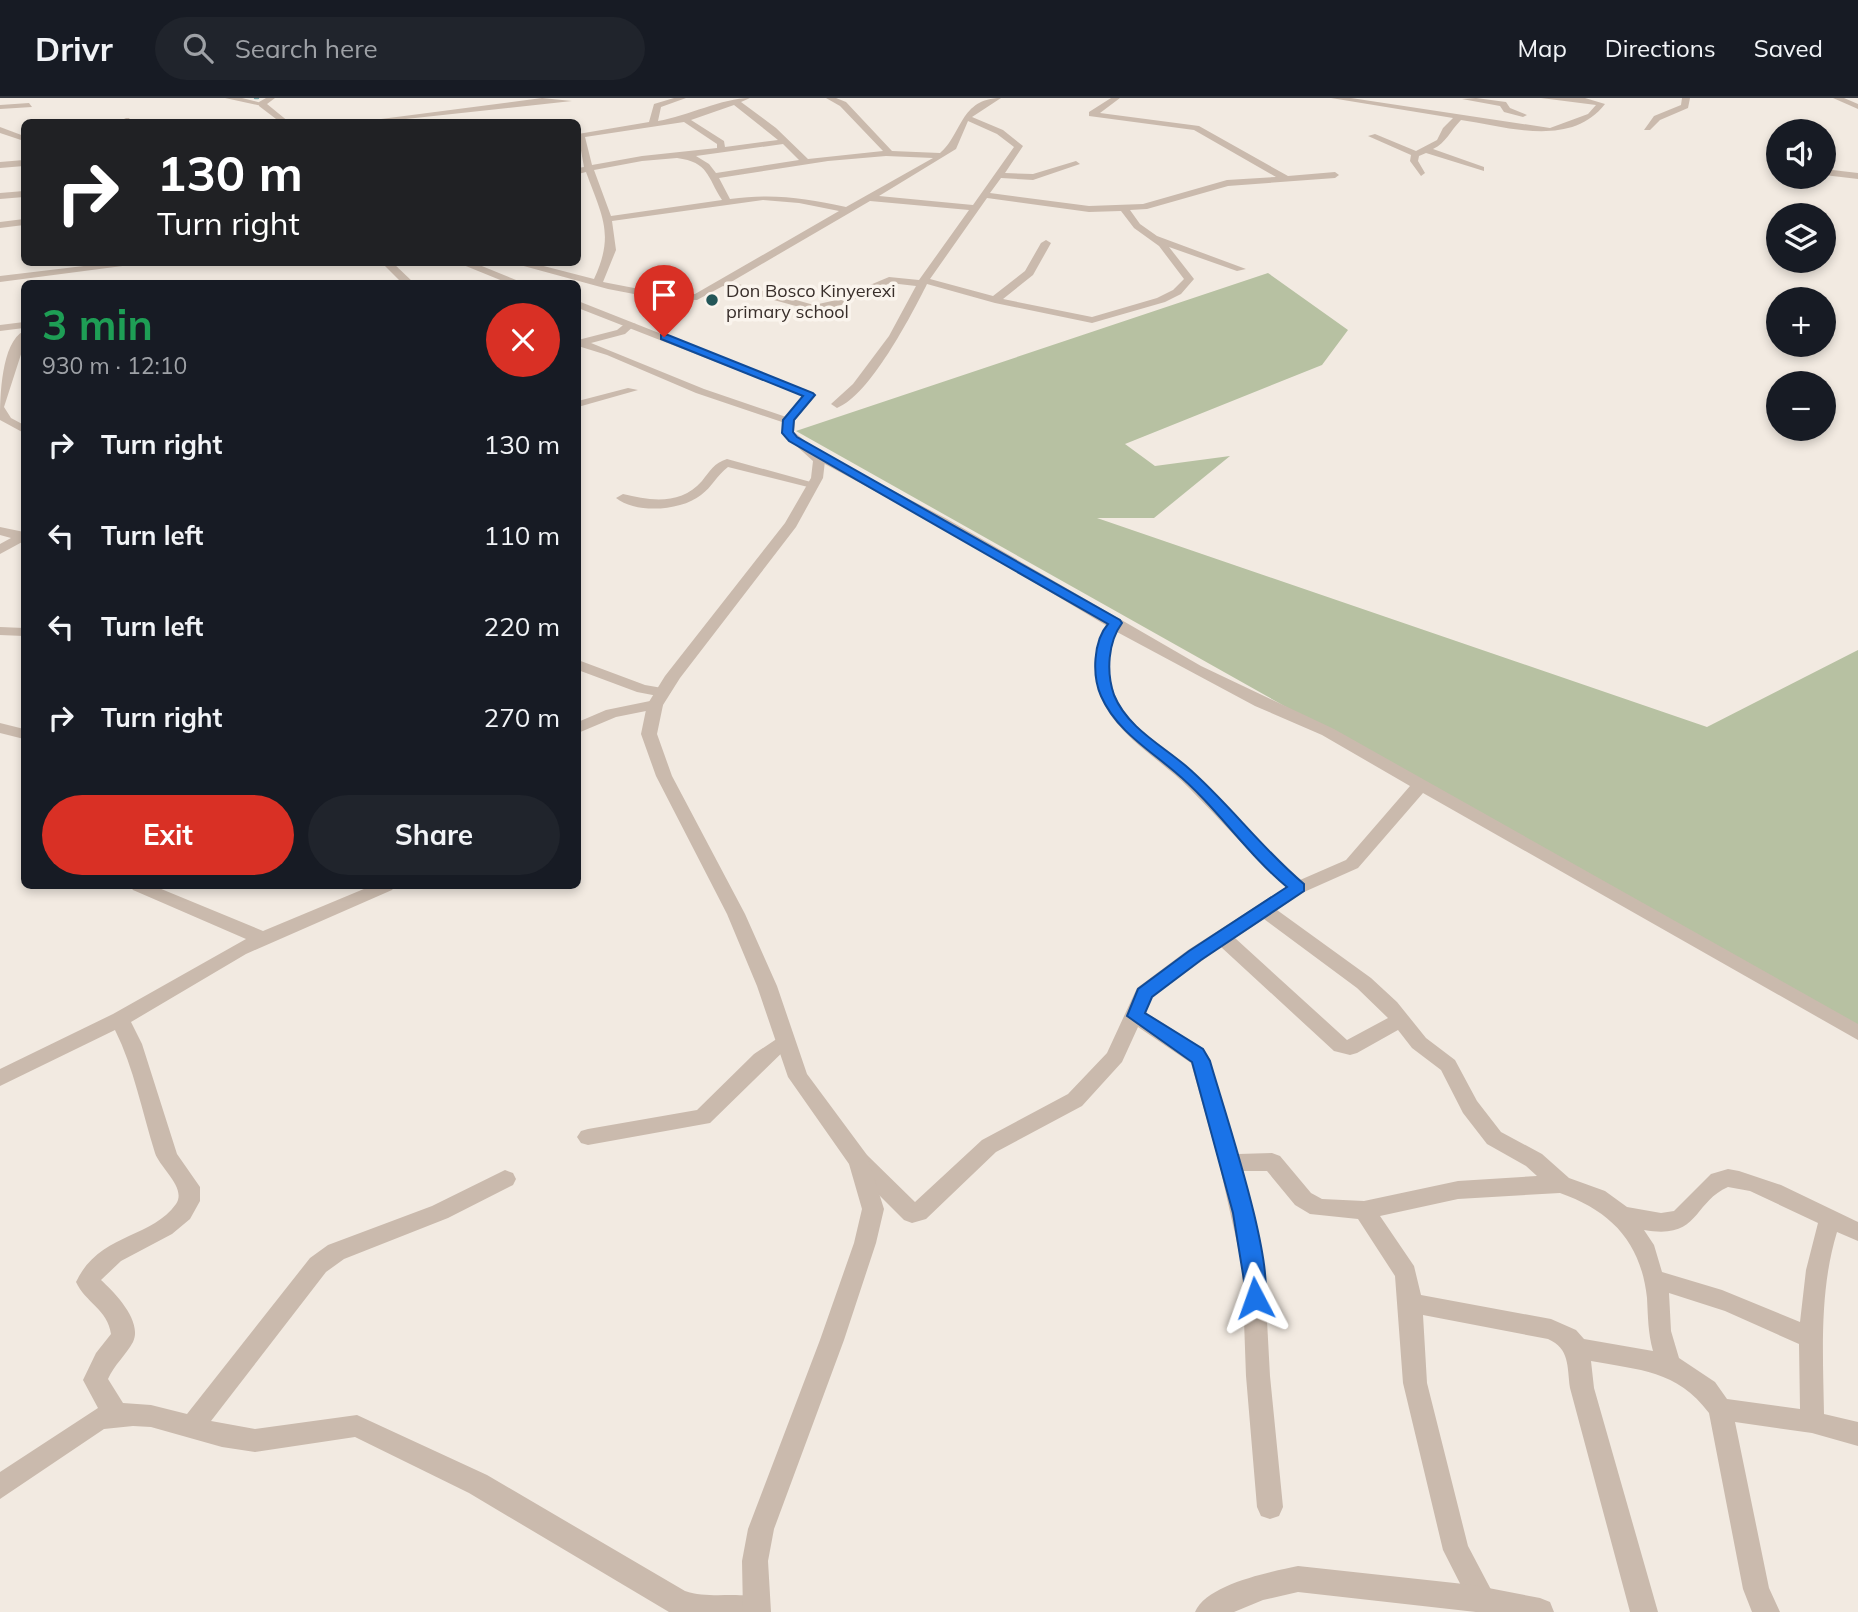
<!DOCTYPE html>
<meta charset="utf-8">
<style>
:root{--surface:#171b24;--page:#20242c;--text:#f1f3f6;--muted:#9ea1a6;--line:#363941;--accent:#d93025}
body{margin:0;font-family:Mulish,sans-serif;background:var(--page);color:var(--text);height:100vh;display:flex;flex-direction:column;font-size:26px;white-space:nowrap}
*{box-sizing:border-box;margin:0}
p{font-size:23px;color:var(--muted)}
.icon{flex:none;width:38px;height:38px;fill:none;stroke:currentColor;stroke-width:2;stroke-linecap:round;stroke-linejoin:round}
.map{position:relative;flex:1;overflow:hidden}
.side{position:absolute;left:21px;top:182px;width:560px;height:609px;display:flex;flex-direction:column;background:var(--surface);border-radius:10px;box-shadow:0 4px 10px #0003}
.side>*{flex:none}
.top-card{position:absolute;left:21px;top:21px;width:560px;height:147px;border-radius:10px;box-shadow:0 4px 10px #0003;background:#202124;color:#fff;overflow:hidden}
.buttons{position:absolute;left:1766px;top:21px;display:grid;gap:14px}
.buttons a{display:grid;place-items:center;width:70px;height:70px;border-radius:50%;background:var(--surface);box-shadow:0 4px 10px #0003;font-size:35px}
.pin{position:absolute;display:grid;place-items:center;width:60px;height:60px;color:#fff;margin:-72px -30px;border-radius:50% 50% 50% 0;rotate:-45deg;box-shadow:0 0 7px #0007}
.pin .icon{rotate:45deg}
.me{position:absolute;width:77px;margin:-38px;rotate:356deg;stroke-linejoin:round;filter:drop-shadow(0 0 5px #0008)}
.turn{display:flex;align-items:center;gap:24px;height:147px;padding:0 21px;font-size:32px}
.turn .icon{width:91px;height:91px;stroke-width:2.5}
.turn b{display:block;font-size:49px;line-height:60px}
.round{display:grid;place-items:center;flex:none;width:74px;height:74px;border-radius:37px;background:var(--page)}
.headline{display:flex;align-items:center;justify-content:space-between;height:119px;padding:0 21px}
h1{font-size:42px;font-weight:700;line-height:52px;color:#1e9e55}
.action{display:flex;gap:14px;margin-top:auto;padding:14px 21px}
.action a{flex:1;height:80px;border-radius:42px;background:var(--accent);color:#fff;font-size:28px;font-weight:700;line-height:80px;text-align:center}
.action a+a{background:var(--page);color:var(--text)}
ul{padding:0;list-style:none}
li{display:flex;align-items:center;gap:21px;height:91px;padding:0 21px}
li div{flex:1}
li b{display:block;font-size:26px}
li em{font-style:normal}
header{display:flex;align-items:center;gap:42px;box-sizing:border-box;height:98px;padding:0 35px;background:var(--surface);border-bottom:2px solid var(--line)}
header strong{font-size:33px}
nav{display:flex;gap:38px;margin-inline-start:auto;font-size:24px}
.search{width:490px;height:63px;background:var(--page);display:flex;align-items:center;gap:18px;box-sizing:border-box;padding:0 24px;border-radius:38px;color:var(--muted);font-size:26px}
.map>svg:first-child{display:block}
</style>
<header>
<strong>Drivr</strong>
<div class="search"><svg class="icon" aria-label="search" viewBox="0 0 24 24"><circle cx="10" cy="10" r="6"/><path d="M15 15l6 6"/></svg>Search here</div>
<nav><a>Map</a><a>Directions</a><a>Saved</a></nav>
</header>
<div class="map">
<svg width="1858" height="1514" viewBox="0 0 1858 1514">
<rect width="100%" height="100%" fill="#f2eae1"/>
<path fill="#b7c1a2" d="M1268,175L1348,232L1322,267L1125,346L1155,368L1230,358L1154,420H1097L1707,629L1858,552V931L796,333Z"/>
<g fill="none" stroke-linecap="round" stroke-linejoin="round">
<path stroke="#82adad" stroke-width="2.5" d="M255,0H258"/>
<g fill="#cabaad" fill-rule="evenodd">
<path d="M225,0H242L266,6L262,8Z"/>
<path d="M542,0L572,3L378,24H358Z"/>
<path d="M674,0H686L661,9L658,23C688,18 722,0 750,0L741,4L776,30L808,61L883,53L840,8L826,0H836L846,4L892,53L940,55C962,37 960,0 1001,0L972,19L1003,32L1023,48L1005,75L1033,76L1076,63L1080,66L1033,82L1001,80L990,95L1089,108L1143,106L1227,82L1276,79L1194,32L1089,18V14L1111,0H1120L1100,15L1199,28L1288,78L1335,74L1339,77L1335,80L1228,88L1147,111L1130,112L1140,126L1157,138L1246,171L1237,173L1169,149L1194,181L1181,196L1165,204L1092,225L995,205L927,186C911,218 870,297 837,310L831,306L853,286L889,238L916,188L890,185L839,208L814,213L723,188L697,202L660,201L608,191L509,164H528L594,181C615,136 602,118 586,74L578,76V70L584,69L578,36L649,24L654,6ZM734,7L778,42L725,49L724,43L691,22ZM968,23L997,36L1014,49L973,107L879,98L956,51ZM684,24L717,46V50L642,58L592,67L585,39ZM783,46L799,62L716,75L709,66L696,58ZM886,58L933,60L846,109C805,100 773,95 730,101L719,80L828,63ZM677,60C709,64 707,79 722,102L611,118L594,72L642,63ZM987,100L1089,114L1121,113L1134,130L1159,148L1184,181L1173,192L1157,200L1092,219L1003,201L1033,177L1051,145L1046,142L1041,145L1025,173L993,198L930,181ZM763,102L799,105L839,113L695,196L660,195L603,184L616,152L612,123ZM870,103L969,112L919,182L889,179L832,203L814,207L731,184Z"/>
<path d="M1331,0H1351L1550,30L1588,16L1596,7L1541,0H1585L1605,6C1571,50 1508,29 1461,22C1450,33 1446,45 1433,51L1484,69V73L1426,55L1419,58L1418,63L1425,75L1421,78L1410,63L1411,57L1368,38L1375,36L1416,53L1437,42L1443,30L1453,20Z"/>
<path d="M1476,0L1506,4L1510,10L1527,17L1523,19L1504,14L1500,8L1462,1Z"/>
<path d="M1682,0H1690L1688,10L1660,22L1650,32H1644L1654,18L1681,7Z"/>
<path d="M1833,0H1844L1858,6V11Z"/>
<path d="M29,5L32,9L0,11V7Z"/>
<path d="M126,20H129L132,24H124L122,22Z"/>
<path d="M0,29L24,38V43L0,35Z"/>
<path d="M24,62V68L0,70V64Z"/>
<path d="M1824,71L1858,75V81L1824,77Z"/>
<path d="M24,93V99L0,101V95Z"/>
<path d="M24,121V127L0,130V124Z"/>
<path d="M117,164H153L0,184V178Z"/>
<path d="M381,164H392L415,186H403Z"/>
<path d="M24,224V230L0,233V227Z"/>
<path d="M627,224L636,226L625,236L591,245L704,291L795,322L785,325L696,295L607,257L578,248V242L617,232Z"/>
<path d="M24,233V247L4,309L11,320L24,327V335L0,322C0,300 1,244 24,233Z"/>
<path d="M628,290L638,292L578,309V303Z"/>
<path d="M814,351L947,421L1201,568L1334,631L1858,926V942L1423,695L1358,770L1304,794L1277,812L1371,880L1397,904L1426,940L1455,962L1477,1003L1501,1034L1542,1056L1569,1080L1605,1093L1627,1109L1661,1115L1674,1113L1711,1076L1728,1071L1739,1073L1781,1087L1858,1124V1143L1837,1134C1819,1193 1823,1255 1824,1316L1858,1324V1348L1812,1335L1735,1324L1769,1490L1780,1514H1752L1743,1491L1709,1315C1677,1272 1639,1272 1591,1263L1594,1290L1658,1514H1630L1570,1290C1567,1268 1570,1251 1548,1241L1423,1217L1427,1285L1468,1448L1497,1503L1490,1514L1474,1513L1443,1452L1403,1285L1395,1178L1358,1121L1310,1116L1295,1107L1267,1073H1243L1264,1167L1270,1278L1283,1409L1279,1418L1270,1421L1261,1418L1257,1409L1246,1278L1242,1167L1219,1065L1191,965L1138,929L1122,964L1082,1008L996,1054L926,1121L912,1125L904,1122L851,1069L848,1063L851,1057L859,1054L867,1057L915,1104L982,1042L1068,996L1107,955L1137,890L1188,852L1286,789C1252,758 1222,723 1189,690C1155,655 1098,629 1095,573C1094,557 1097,541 1107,528L938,427L810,358L808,355ZM1117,534L1255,608L1322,637L1410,688L1346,762L1300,782C1260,746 1225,705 1186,668C1161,644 1129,631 1115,597C1107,577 1108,553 1117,534ZM1264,821L1357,890L1388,920L1347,942L1235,840ZM1221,849L1334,953L1350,957L1357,955L1398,932L1412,950L1441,972L1463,1015L1487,1046L1526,1068L1537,1078L1458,1083L1364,1103L1322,1101L1311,1095L1280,1058L1272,1055L1238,1056L1208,958L1203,951L1145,914L1152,899ZM1728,1089L1750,1093L1818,1125L1806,1172L1800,1224L1722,1192L1662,1174L1654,1147L1644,1132C1700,1142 1692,1105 1728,1089ZM1560,1095C1611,1113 1641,1144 1647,1200C1648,1219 1648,1235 1653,1253L1584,1241L1576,1232L1551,1221L1421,1197L1414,1168L1380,1118L1458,1101ZM1669,1195L1725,1213L1799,1246L1800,1311L1727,1301L1715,1284L1679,1260L1671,1233Z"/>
<path d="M727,361L818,386L812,390L728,369C717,377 712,389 701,397C681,413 636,416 616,400L623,396C651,403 681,407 702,383C710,373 714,365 727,361Z"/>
<path d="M0,429L24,434V443L0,456V446L11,440L0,437Z"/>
<path d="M0,529L24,530V538L0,537Z"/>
<path d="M578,562L645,587L668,591L671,594L663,599L637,594L578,572Z"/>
<path d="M655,602L663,607L661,610L616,619L578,635V624L606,612Z"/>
<path d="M0,625L24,631V641L0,635Z"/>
<path d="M130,788H154L263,833L371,788H395L392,792L246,856L131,924L142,946L177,1056L200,1089V1103L190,1121L172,1136L121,1163L101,1182C114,1194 143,1223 133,1244C126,1257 114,1267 108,1281L123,1305L151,1307L187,1316L310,1160L328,1147L432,1108L505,1072L513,1075L516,1081L513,1087L448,1120L344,1161L326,1174L211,1323L255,1331L357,1317L487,1377L685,1493C711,1502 741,1492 767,1502L770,1514H669L469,1395L355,1339L255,1354L222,1349L151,1329L133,1328L104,1331L0,1401V1374L98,1310L83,1282L96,1255L111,1236C108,1212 85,1204 76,1184C99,1135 151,1141 176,1106C187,1090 160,1070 155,1055C142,1014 134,970 115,932L0,988V971L113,916L246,841L133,792Z"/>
<path d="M784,936L791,938L794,943L710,1025L588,1047L581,1045L577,1039L581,1033L588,1031L697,1012L754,956Z"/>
</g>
<g fill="#cabaad" fill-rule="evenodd">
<path d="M266,0H275L267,6L289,24H280L259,8V4Z"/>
<path d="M456,164H472L526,186H510Z"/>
<path d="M578,203L816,297L795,322L794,334L820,355L825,363L823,380L796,429L680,580L663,607L657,636L672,678L745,816L777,888L807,976L867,1057L884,1111L876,1145L844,1242L774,1431L768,1463L771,1514H743L742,1463L748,1431L820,1242L854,1145L862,1111L849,1066L788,979L757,888L727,816L656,678L641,636L647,607L665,578L785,425L811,380L813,363L782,335L783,322L803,298L578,210Z"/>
<path d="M1298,1468L1473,1487L1540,1500L1550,1504L1554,1514H1476L1298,1494L1263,1502L1234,1514H1195C1207,1486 1270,1474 1298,1468Z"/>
</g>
</g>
<path fill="#1a73e8" stroke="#114b97" stroke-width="2" d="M661,237H668L813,295L815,297L794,322L793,334L797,339L1120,522L1122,525C1108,544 1106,574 1114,597C1127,629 1161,647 1186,668C1228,704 1261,750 1304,786V793L1201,862L1152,899L1145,915L1203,951L1210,963C1222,1006 1279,1173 1263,1207L1255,1209L1248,1207L1233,1115L1192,964L1127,918L1138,891L1189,853L1287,789C1246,755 1216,708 1175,674C1148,651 1116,632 1101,598C1092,578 1093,543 1108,526L789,343L782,335L783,322L803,298L661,241Z"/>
<circle fill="#235658" stroke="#faf4ed" stroke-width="2.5" cx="712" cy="202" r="7"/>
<g text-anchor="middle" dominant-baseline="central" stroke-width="7" stroke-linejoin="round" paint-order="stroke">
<g font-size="18" fill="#392f2b" stroke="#faf4ed" text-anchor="start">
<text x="726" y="192">Don Bosco Kinyerexi<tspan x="726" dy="21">primary school</tspan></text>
</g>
</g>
</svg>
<div class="buttons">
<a><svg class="icon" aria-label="sound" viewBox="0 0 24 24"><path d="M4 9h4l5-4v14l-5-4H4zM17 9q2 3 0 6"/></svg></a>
<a><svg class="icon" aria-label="layers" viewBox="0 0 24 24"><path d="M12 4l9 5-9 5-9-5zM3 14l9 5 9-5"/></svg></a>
<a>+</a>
<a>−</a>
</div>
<div class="pin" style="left:664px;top:239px;background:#d93025"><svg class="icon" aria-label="arrive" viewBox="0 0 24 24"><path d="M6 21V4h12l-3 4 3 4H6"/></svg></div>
<svg class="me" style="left:1255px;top:1200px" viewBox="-20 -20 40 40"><path d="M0-17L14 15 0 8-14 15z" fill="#1a73e8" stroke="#fff" stroke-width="4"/></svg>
<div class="top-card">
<div class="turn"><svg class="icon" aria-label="right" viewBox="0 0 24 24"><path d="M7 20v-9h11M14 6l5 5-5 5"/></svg><div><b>130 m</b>Turn right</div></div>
</div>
<section class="side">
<div class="headline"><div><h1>3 min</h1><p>930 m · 12:10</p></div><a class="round" style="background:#d93025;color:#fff"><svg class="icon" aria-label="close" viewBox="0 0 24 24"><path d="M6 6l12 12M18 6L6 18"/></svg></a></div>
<ul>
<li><svg class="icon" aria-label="right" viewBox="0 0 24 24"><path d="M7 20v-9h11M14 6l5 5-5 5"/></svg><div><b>Turn right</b></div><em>130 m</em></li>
<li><svg class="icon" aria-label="left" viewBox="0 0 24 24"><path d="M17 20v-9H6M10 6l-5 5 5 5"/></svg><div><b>Turn left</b></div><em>110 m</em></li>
<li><svg class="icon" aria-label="left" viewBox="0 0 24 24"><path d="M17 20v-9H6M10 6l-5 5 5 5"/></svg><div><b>Turn left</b></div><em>220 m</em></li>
<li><svg class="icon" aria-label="right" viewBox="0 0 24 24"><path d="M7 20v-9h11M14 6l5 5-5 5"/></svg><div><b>Turn right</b></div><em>270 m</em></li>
</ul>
<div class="action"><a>Exit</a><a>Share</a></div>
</section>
</div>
